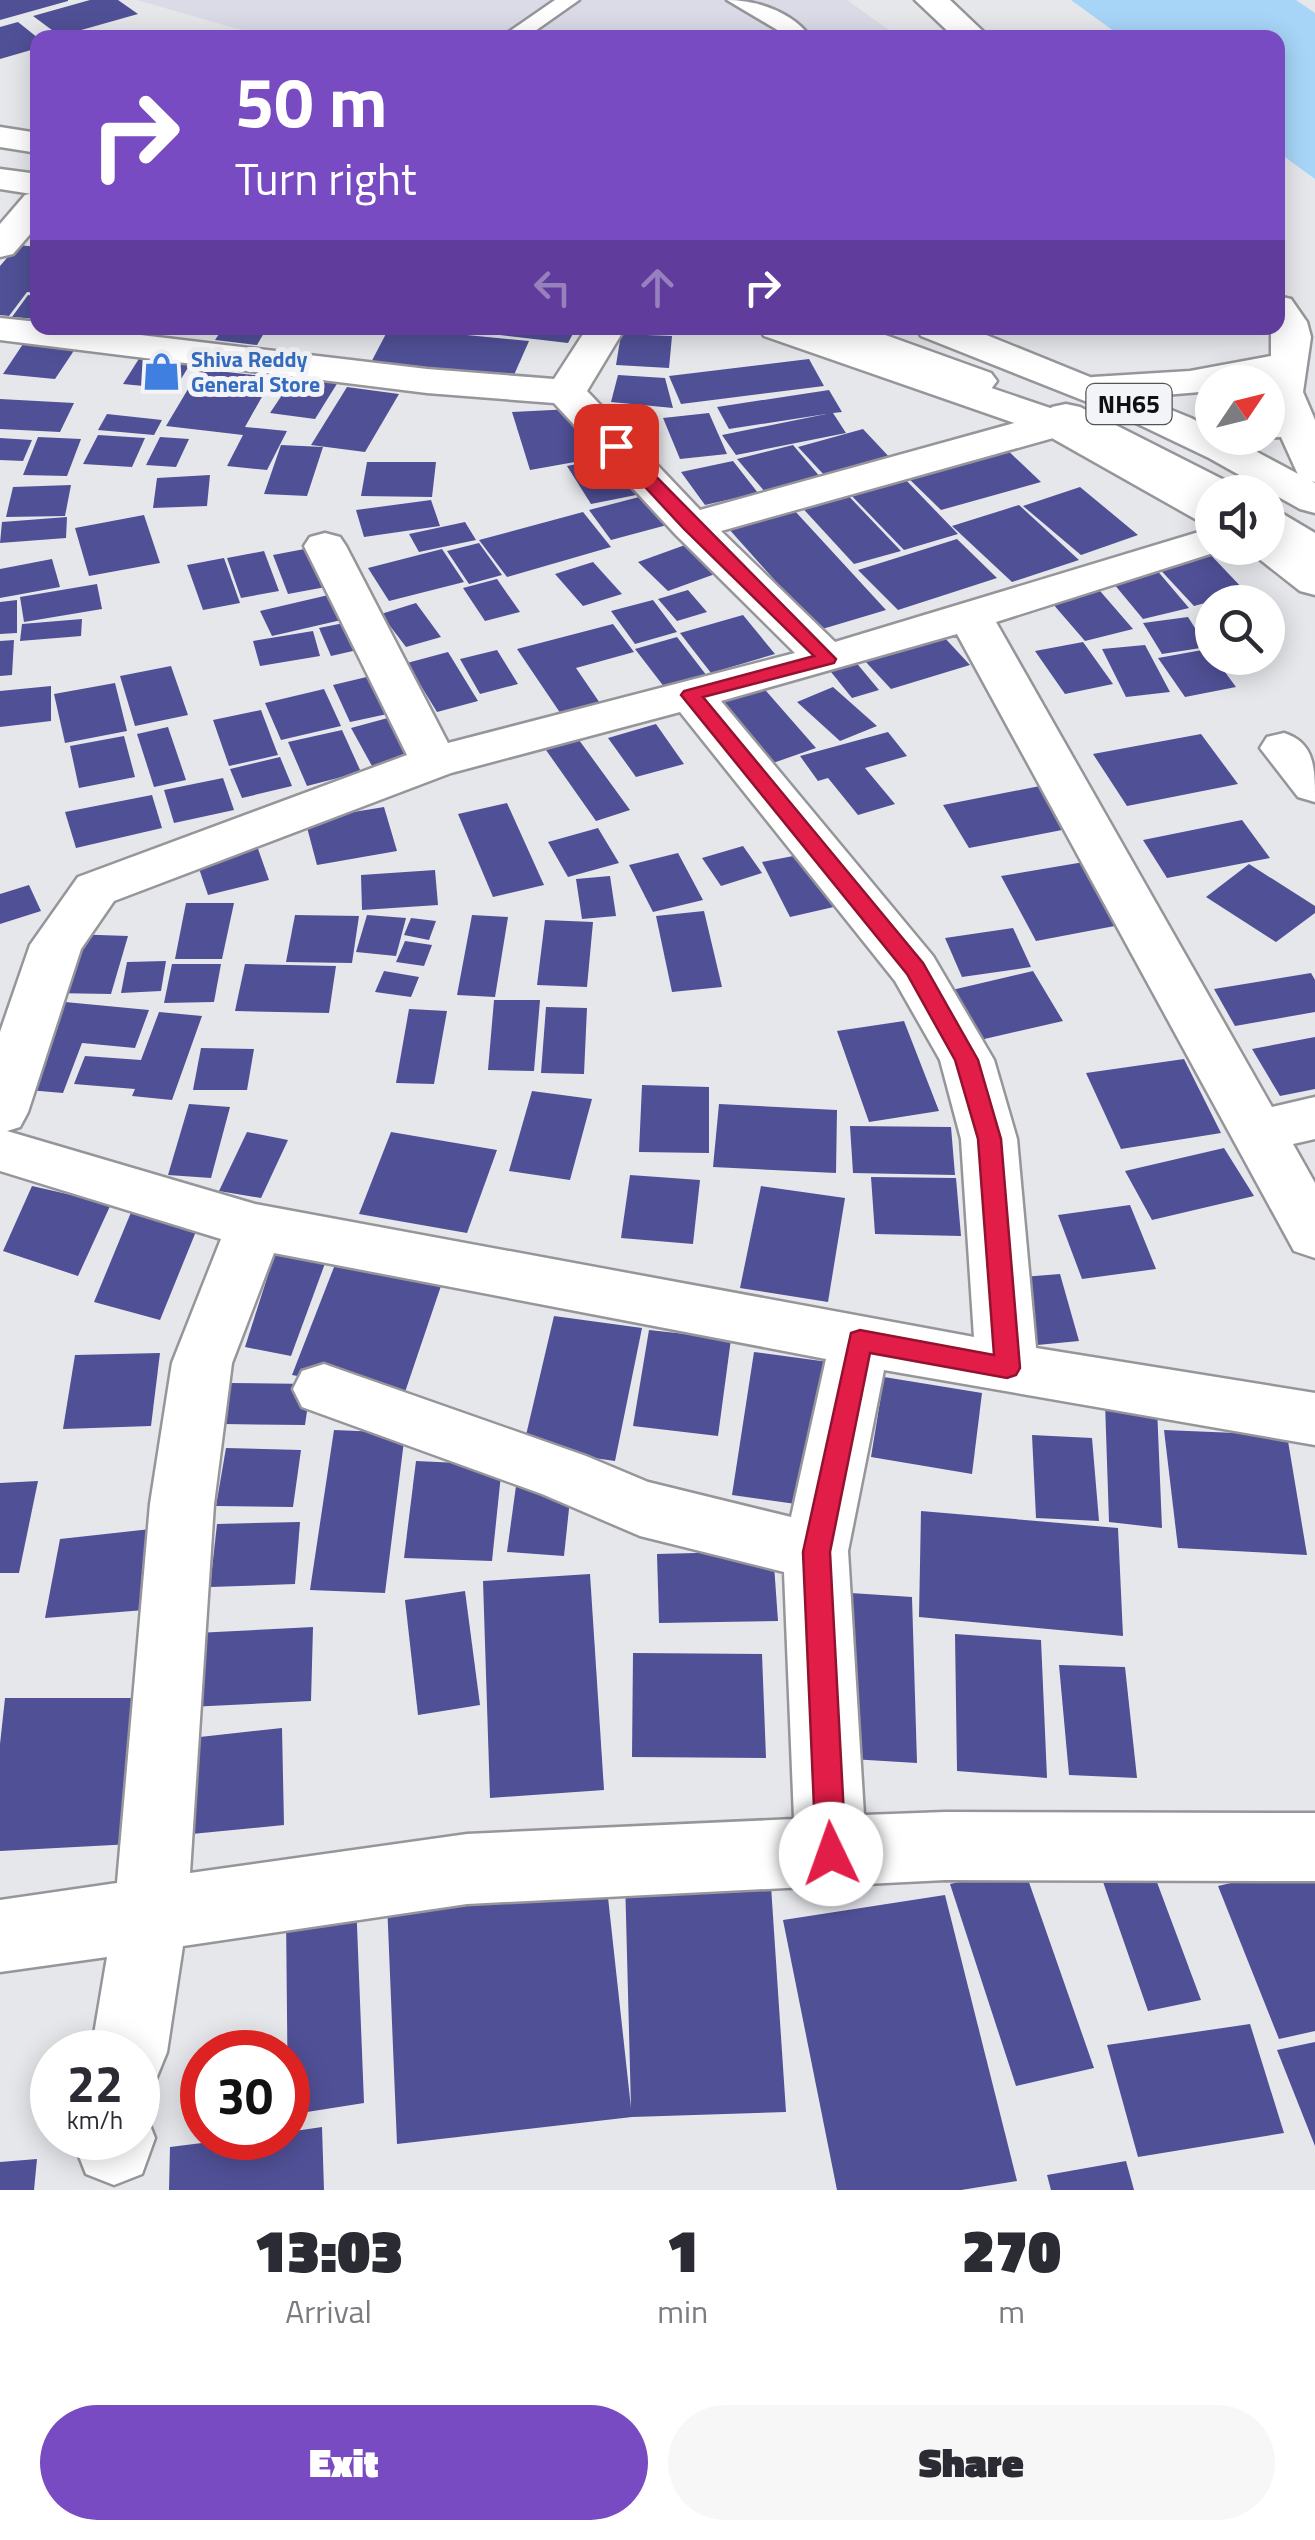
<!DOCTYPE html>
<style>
:root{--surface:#fff;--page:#f7f7f7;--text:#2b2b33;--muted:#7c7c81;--accent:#784bc3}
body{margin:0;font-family:"Titillium Web",sans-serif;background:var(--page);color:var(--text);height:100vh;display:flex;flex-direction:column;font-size:38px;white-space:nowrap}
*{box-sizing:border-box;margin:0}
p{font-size:32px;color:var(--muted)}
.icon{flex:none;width:55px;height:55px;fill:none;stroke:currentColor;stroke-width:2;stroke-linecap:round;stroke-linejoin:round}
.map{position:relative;height:2190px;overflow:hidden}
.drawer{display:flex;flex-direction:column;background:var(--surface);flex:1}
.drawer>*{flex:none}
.hud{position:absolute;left:30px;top:30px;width:1255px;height:305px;border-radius:20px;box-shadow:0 5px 25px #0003;background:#784bc3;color:#fff;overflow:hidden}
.needle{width:65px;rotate:55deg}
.controls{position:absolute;left:1195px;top:365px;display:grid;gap:20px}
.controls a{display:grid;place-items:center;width:90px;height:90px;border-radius:50%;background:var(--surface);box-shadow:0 5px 25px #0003;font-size:50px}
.speed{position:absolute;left:30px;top:2030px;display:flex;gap:20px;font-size:50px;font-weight:700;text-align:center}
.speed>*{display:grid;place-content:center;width:130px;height:130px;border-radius:50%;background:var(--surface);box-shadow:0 5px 25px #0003;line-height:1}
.speed small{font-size:25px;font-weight:400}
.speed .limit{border:15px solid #d22;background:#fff;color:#111}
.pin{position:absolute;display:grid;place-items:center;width:85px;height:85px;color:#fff;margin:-42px;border-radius:20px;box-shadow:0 5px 15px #0006}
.me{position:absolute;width:110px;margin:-55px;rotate:357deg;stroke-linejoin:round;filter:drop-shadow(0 0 8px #0008)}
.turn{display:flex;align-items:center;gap:35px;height:210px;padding:0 40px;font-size:45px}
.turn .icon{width:130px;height:130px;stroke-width:2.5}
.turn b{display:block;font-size:70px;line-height:85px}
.lanes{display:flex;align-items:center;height:95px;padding:0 40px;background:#0003;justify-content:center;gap:50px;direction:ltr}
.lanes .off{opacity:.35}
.eta{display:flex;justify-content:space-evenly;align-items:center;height:170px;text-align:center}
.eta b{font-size:60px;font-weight:800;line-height:70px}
.action{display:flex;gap:20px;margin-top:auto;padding:20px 40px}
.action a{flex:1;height:115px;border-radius:60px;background:var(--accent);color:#fff;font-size:40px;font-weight:800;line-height:115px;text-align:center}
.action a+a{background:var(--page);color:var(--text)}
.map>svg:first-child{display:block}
</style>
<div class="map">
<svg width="1315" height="2190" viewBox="0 0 1315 2190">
<rect width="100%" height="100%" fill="#e6e7eb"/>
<path fill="#dadbe7" d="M137,0H847L899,37H266Z"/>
<path fill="#a7d5f7" d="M1071,0H1296L1315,13V179L1278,152V38L1122,37Z"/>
<g fill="#505097">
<path d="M0,0H68V1L0,20Z"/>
<path d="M90,0H118L138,14L60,36L33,16Z"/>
<path d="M18,22L38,38V48L0,59V27Z"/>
<path d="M18,245L38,247V293L27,292L9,316L0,315V266Z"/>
<path d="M28,295L38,296V319L12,317Z"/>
<path d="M223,328H267L257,345L215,340Z"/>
<path d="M315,328H369L365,335Z"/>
<path d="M389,328H395L529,341L510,384L367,370Z"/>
<path d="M496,328H576L568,343L492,334Z"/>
<path d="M621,334L672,336L669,368L616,365Z"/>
<path d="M25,341L77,346L55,379L3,374Z"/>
<path d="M140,357L192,361L175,389L123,384Z"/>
<path d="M809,359L824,386L681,404L669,376Z"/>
<path d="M300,368L343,374L315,419L270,413Z"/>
<path d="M200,369L273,377L245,427L287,431L267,470L227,466L243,435L166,426Z"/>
<path d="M618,375L665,378L673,408L611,402Z"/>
<path d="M347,387L399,394L365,452L311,445Z"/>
<path d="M829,390L842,412L833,413L846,433L736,455L722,435L826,414L729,429L717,407Z"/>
<path d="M0,399L74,403L60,432L0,429Z"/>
<path d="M572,409L603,457L530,470L512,412Z"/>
<path d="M709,413L727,454L680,459L663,418Z"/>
<path d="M107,414L162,420L154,435L98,430Z"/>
<path d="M863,429L893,461L827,478L798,447Z"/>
<path d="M98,435L145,438L132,467L83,464Z"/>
<path d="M38,437L81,439L67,476L23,475Z"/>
<path d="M160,437L189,439L176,467L146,465Z"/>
<path d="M0,438L32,440L23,461L0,460Z"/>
<path d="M281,445L323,447L307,496L264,494Z"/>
<path d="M793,445L821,478L765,492L737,459Z"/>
<path d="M1002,445L1041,482L941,510L903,473Z"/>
<path d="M612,457L636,495L591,504L567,466Z"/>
<path d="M733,461L758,493L705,505L681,472Z"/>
<path d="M367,462H436L432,497L361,496Z"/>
<path d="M210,475L207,506L153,508L157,478Z"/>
<path d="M901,475L958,534L904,550L848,492Z"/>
<path d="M71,485L65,516L6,517L13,487Z"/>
<path d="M1080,487L1138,535L1081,555L1023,506Z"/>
<path d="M841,488L901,551L854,564L796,501Z"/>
<path d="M643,496L667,525L611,540L589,510Z"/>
<path d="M431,500L440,526L364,537L356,510Z"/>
<path d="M1019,505L1079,560L1012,582L952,526Z"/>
<path d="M794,510L886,610L819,630L728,528Z"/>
<path d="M583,512L611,547L507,577L479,540Z"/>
<path d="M144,515L160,563L89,576L75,528Z"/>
<path d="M67,517L66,538L0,543L2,522Z"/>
<path d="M465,522L476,540L419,552L409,534Z"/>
<path d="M957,539L997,578L898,610L858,570Z"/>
<path d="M479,543L502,575L469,584L447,551Z"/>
<path d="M685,545L715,574L668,591L638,562Z"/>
<path d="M315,547L331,586L288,594L273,555Z"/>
<path d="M442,549L464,582L389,601L368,568Z"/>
<path d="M1206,550L1246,592L1194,606L1154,563Z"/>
<path d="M264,551L279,591L241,598L227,558Z"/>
<path d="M224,558L240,603L203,610L187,565Z"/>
<path d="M52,559L60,587L0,598V569Z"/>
<path d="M593,562L622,594L583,606L555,574Z"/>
<path d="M1155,568L1189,608L1143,619L1109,578Z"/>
<path d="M497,579L520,612L485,621L463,588Z"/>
<path d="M97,584L102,609L24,622L20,597Z"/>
<path d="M1094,584L1133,629L1085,641L1046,596Z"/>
<path d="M688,590L707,612L677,621L658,599Z"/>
<path d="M337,593L350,618L272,636L260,611Z"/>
<path d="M17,600V633L0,634V602Z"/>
<path d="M653,600L677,632L635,644L611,611Z"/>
<path d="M416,603L441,637L406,647L381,614Z"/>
<path d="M743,615L775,654L711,673L680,633Z"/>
<path d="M1188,617L1207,647L1162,654L1143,623Z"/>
<path d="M82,619L81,636L20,641L22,624Z"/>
<path d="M354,621L366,648L331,656L319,628Z"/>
<path d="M613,624L634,652L576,668L606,712L567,723L517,649Z"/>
<path d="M313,631L320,656L260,666L253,641Z"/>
<path d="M943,636L970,665L891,689L864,660Z"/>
<path d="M677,637L707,676L665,688L635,649Z"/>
<path d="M14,640L12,675L0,676V641Z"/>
<path d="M1083,642L1113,684L1065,694L1035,651Z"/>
<path d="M1145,645L1170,692L1126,697L1102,649Z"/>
<path d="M1208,649L1236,687L1185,697L1158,658Z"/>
<path d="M497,650L518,684L480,694L460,659Z"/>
<path d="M448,652L478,701L437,712L407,663Z"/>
<path d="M854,660L879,690L852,698L827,667Z"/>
<path d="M171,666L188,715L135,726L120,676Z"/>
<path d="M375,675L392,713L350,722L333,685Z"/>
<path d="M115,683L127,731L65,743L54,694Z"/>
<path d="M760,684L816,748L773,763L717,698Z"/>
<path d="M51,686V721L0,727V691Z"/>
<path d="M833,687L877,726L840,741L797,702Z"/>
<path d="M324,689L341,726L281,740L265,703Z"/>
<path d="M261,710L278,755L229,766L213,720Z"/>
<path d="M395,716L416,754L372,766L351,728Z"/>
<path d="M656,724L684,764L636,777L608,738Z"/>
<path d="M168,727L186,780L154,787L137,734Z"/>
<path d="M342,730L361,772L307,786L288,742Z"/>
<path d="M888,732L907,756L865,768L895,804L858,815L828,778L818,781L800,756Z"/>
<path d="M1201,734L1238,784L1127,806L1093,754Z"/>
<path d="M124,736L135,777L79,788L70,746Z"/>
<path d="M579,740L630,810L596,821L546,750Z"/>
<path d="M280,757L292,786L242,798L230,769Z"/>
<path d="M223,778L234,810L174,823L164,790Z"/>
<path d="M1040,786L1067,829L969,848L943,805Z"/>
<path d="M152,795L162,828L76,848L65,812Z"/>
<path d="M507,803L544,885L493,897L458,814Z"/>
<path d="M384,807L397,851L317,865L305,820Z"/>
<path d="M1242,820L1270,858L1167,878L1143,840Z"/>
<path d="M598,828L619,863L568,877L548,842Z"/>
<path d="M256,843L269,880L208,895L195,857Z"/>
<path d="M743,846L762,873L721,886L702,858Z"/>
<path d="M678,853L703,900L653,912L629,865Z"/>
<path d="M809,853L838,906L790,917L762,862Z"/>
<path d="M1084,862L1120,925L1036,941L1001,876Z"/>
<path d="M1249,864L1315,906V913L1276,942L1206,897Z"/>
<path d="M435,870L438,905L362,910L361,875Z"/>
<path d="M610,876L616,916L582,919L576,879Z"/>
<path d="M29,885L41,911L0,924V894Z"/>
<path d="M186,903H234L222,959H175Z"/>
<path d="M704,911L722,987L672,992L656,916Z"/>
<path d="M295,915L359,916L352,963L286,962Z"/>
<path d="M367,915L406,918L396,956L356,952Z"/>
<path d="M472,915L508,917L495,997L457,995Z"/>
<path d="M411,918L436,921L429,940L404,935Z"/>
<path d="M545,920L593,922L587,987L537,985Z"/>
<path d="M1013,928L1031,967L962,977L945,938Z"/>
<path d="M70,934L128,936L111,994L52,993Z"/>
<path d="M405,941L432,945L424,966L396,962Z"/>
<path d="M166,961L161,991L121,993L127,962Z"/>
<path d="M172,964H221L214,1002L164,1003Z"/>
<path d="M245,964L336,966L329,1013L235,1011Z"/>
<path d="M384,971L419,977L411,997L375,992Z"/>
<path d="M1033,971L1063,1021L980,1040L952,990Z"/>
<path d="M1311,973L1315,980V1012L1235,1026L1214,989Z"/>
<path d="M494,1000H540L534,1071L488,1070Z"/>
<path d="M65,1002L149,1010L135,1048L82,1043L63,1093L28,1090Z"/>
<path d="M546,1007L587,1008L584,1074L541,1073Z"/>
<path d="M409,1009L447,1011L434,1084L396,1083Z"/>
<path d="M159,1012L202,1016L172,1100L132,1096L135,1089L74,1084L85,1056L141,1060Z"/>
<path d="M904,1021L939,1111L869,1122L837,1031Z"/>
<path d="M1315,1037V1089L1280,1096L1252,1049Z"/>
<path d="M201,1048L254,1049L247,1090H193Z"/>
<path d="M1184,1059L1221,1133L1121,1149L1086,1073Z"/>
<path d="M642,1085L709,1087V1153L639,1152Z"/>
<path d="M532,1091L592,1099L570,1180L509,1171Z"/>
<path d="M189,1104L230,1107L211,1178L168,1175Z"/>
<path d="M719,1104L837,1110L836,1173L713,1167Z"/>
<path d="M850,1126L951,1127L955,1175L853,1173Z"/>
<path d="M247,1132L288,1140L261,1198L219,1191Z"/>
<path d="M391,1132L497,1150L467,1233L359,1214Z"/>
<path d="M1224,1148L1254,1196L1152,1220L1125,1171Z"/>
<path d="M630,1175L700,1180L693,1244L621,1238Z"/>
<path d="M871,1177L956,1178L961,1236L875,1234Z"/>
<path d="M32,1186L111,1204L78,1276L3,1251Z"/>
<path d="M761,1186L845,1198L828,1302L740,1288Z"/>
<path d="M1130,1205L1156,1269L1082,1279L1058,1215Z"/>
<path d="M132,1210L197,1229L160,1320L94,1302Z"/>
<path d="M276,1250L327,1258L291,1356L245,1347Z"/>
<path d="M336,1262L443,1280L404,1395L292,1375Z"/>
<path d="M1060,1274L1079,1341L1027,1346L1010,1278Z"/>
<path d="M554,1316L642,1328L615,1461L523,1448Z"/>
<path d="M649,1330L731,1339L718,1436L633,1426Z"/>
<path d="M754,1352L836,1363L817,1507L732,1495Z"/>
<path d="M160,1353L151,1426L63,1429L75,1355Z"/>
<path d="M884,1377L982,1393L972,1474L871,1457Z"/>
<path d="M230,1383L311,1384L305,1425L223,1424Z"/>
<path d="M1105,1402L1157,1407L1162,1528L1109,1522Z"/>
<path d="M334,1430L405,1433L385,1593L310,1590Z"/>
<path d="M1164,1430L1287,1435L1307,1555L1178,1548Z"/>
<path d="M1032,1435L1092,1438L1099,1521L1036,1518Z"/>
<path d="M226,1448L301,1450L293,1507L216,1506Z"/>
<path d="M416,1461L502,1465L492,1561L404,1558Z"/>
<path d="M38,1481L19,1573H0V1483Z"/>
<path d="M516,1486L571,1490L564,1556L507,1552Z"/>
<path d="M921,1511L1118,1528L1123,1636L919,1617Z"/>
<path d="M300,1522L295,1584L210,1587L217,1524Z"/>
<path d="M169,1527L157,1609L45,1618L60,1539Z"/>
<path d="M773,1551L778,1621L659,1623L657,1554Z"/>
<path d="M590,1574L604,1790L490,1798L483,1581Z"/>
<path d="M465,1591L480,1705L418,1715L405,1600Z"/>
<path d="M820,1591L912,1597L917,1763L818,1757Z"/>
<path d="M313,1627L311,1701L189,1707L196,1633Z"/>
<path d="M955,1634L1041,1640L1047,1778L957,1771Z"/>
<path d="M633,1653L762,1654L766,1758L632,1757Z"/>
<path d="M1059,1665L1125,1667L1137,1778L1069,1775Z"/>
<path d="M5,1698H141L132,1844L0,1851V1744Z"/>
<path d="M282,1728L284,1825L171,1836L173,1740Z"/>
<path d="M1315,1863V2031L1279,2039L1218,1886Z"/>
<path d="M1024,1868L1094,2068L1016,2086L950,1884Z"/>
<path d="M1152,1869L1201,2000L1148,2011L1102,1879Z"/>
<path d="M770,1871L786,2112L632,2117L397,2144L387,1902L606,1879L631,2108L625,1878Z"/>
<path d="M945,1895L1017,2181L961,2190H837L783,1920Z"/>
<path d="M356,1900L364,2103L288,2115L286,1913Z"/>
<path d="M1250,2024L1284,2133L1138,2157L1107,2045Z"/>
<path d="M1315,2042V2146L1277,2050Z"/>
<path d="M322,2127L324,2190H169L170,2147L242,2138H288V2132Z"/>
<path d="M37,2159L34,2190H0V2162Z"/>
<path d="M1126,2161L1134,2190H1051L1047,2175Z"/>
</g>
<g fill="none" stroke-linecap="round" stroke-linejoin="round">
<defs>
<g id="lane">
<path d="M555,0H579L525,38H500Z"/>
<path d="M727,0C757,0 793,12 811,38H791Z"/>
</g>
<g id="street">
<path d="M38,192V225L13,254L0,257V224L25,195Z"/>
<path d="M0,318L38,322V328H82L427,369L554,379L587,328H625L587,391L700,510L1043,415L1057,412L1071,415L1077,424L1071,433L721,531L835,642L1212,528V548H1229L996,622L1272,1107L1315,1097V1139L1293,1144L1315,1183V1258L1294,1251L957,634L721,701L933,956L994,1060L1017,1139L1036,1348L1315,1393V1445L884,1370L848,1551L864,1815L945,1812L1315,1813V1881L945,1880L467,1904L183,1946L167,2052L156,2079L138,2086V2052H91L107,1957L0,1972V1900L117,1883L150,1504L172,1363L221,1239L0,1171V1032L30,945L78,877L407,755L304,546L310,537L325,533L340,537L346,546L448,743L795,653L676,535L554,403L427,393L0,340ZM680,712L895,981L940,1060L961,1139L974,1337L255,1204L7,1131L20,1127L28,1112L81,949L114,901L451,773ZM274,1253L826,1359L791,1517L648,1482L586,1456L324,1364L302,1371L293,1389L302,1407L542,1494L640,1536L784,1572L794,1819L467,1834L190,1873L214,1504L232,1363Z"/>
<path d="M1284,733C1315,743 1315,768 1315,802L1298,797L1260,748L1267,737Z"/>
<path d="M138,2108L144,2110L155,2138L142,2174L114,2185L86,2174L75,2146L77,2138H138Z"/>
</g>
<g id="secondary">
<path d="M915,0H950L990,38H955Z"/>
<path d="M0,169L38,174V195L0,189Z"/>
<path d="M1278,296L1291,299L1307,322L1311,337L1303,392L1315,420V482L1300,479L1281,437L1257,438H1268L1267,381L1212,382V391L1093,401L1079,397L1073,389L1079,381L1093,377L1190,371L1271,356V328H1278Z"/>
<path d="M759,328H814L1071,415L1212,494V524L1197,520L1043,433L764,336Z"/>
<path d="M1268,532L1283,536L1315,561V595L1300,591L1253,554L1248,548H1268Z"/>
</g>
<g id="highway">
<path d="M0,127L38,133V153L0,147Z"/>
<path d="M813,328H866L991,373L997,381L991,389L977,393L963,389L818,336Z"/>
<path d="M916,328H969L1191,418L1212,429V438H1231L1315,483V513L1300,509L1209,458L1115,413L921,336Z"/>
<path d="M1066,404L1080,407L1230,483L1236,492H1212V504L1200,501L1052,425L1046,416L1052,407Z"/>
<path d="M1268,510L1283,514L1315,533V564L1300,560L1268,541Z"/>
</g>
</defs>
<use href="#lane" stroke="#96969a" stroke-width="5"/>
<use href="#street" stroke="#96969a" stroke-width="5"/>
<use href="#secondary" stroke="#96969a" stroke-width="5"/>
<use href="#highway" stroke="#96969a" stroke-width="5"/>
<use href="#lane" fill="#fff" fill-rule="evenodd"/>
<use href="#street" fill="#fff" fill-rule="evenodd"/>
<use href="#secondary" fill="#fff" fill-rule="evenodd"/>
<use href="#highway" fill="#fff" fill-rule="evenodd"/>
</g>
<path fill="#e11d48" stroke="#92132f" stroke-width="2.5" d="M610,442H622L836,659L834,663L703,697L923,963L978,1060L1001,1139L1020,1368L1016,1375L1007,1378L870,1353L830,1552L846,1854L841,1864L831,1868L820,1864L816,1854L803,1552L851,1333L860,1330L994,1355L978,1139L955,1060L907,974L681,695L684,691L814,656L684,529L610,449Z"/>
<defs>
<symbol id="shop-bare" viewBox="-9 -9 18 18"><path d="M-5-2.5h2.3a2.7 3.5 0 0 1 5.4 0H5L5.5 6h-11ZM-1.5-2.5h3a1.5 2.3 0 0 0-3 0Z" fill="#3f7fe0" stroke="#f3f4f8" stroke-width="2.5" paint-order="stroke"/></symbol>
</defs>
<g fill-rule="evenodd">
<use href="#shop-bare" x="134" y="344" width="55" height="55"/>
</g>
<g text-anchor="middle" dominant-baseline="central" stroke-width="10" stroke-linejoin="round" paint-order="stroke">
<g font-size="22" font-weight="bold" fill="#366cbe" stroke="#f3f4f8" text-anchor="start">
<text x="191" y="359">Shiva Reddy<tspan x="191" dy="25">General Store</tspan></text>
</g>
<rect fill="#f3f4f8" stroke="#535456" stroke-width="2.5" x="1086.5" y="384" width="85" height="40" rx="8"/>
<g font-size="25" font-weight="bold" fill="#0f1011">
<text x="1129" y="404">NH65</text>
</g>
</g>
</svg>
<div class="controls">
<a><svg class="needle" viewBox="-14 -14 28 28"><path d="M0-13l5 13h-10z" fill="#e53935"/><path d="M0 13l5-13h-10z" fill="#7c7c81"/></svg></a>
<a><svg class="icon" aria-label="sound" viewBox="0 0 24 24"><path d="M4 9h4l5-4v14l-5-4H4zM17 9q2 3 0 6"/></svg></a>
<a><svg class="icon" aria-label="search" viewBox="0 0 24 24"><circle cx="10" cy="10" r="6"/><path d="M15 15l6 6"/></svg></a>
</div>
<div class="speed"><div>22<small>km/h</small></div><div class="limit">30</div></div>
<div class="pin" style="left:616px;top:446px;background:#d93025"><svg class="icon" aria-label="arrive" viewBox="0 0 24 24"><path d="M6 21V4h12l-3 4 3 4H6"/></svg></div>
<svg class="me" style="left:831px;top:1854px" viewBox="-20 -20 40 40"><circle r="19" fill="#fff"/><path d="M0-13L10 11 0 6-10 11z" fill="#e11d48"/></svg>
<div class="hud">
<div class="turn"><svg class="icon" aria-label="right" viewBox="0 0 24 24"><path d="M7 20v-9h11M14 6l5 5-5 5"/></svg><div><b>50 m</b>Turn right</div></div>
<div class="lanes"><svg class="icon off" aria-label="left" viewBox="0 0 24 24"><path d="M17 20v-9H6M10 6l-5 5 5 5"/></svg><svg class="icon off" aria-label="ahead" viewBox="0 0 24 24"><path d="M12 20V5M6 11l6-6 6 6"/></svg><svg class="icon" aria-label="right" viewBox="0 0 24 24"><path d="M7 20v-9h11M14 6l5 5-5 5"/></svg></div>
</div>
</div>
<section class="drawer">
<div class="eta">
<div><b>13:03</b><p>Arrival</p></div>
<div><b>1</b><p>min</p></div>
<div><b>270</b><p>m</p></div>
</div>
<div class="action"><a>Exit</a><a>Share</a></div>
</section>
